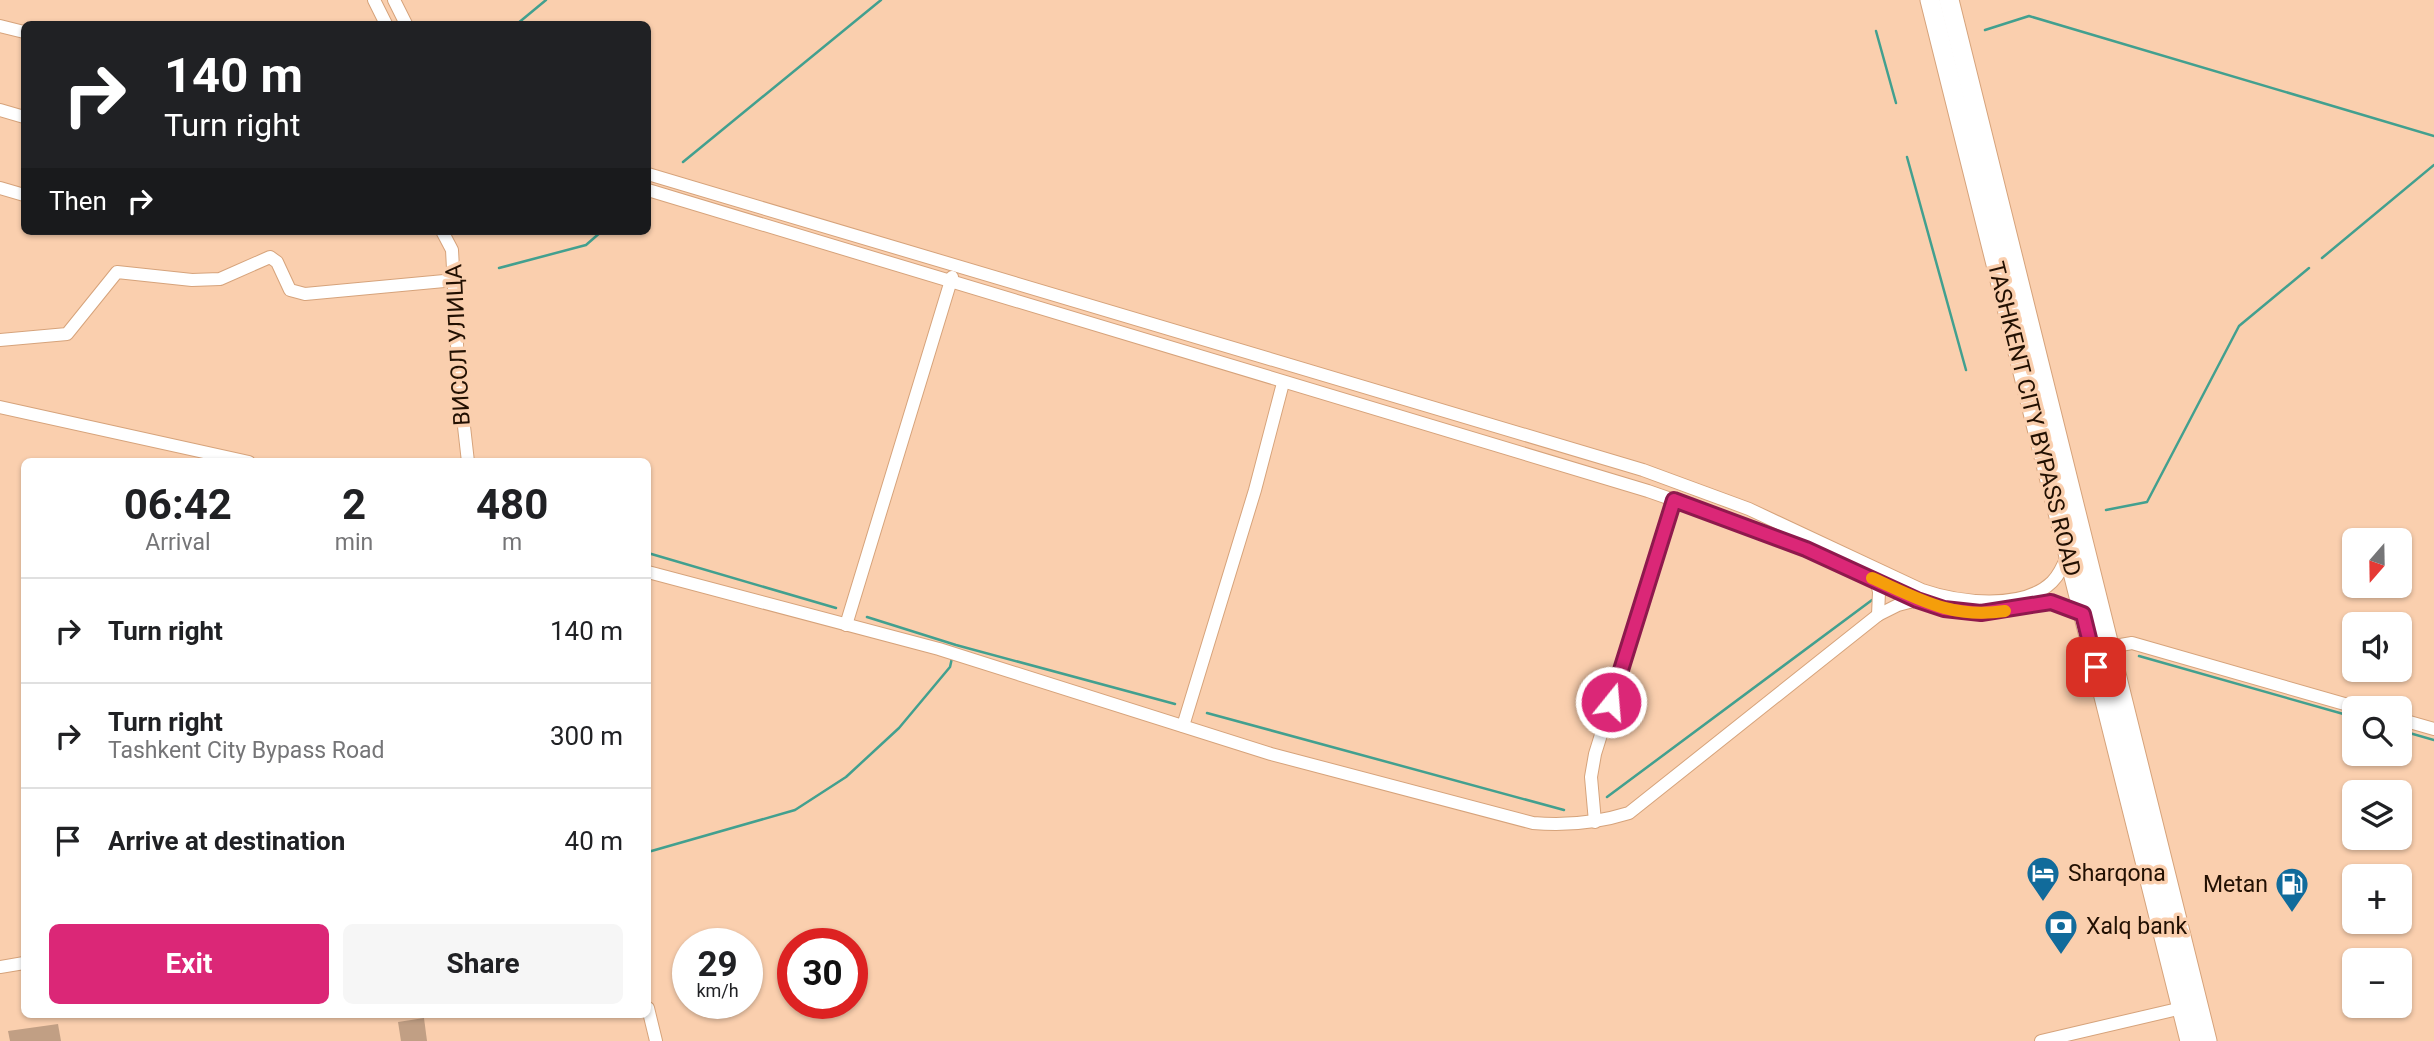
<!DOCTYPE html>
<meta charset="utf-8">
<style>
:root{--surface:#fff;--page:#f6f6f6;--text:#202124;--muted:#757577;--line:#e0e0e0;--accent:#db2777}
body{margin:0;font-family:Roboto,sans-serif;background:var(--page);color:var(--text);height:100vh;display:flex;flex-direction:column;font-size:26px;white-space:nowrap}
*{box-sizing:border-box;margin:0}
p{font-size:23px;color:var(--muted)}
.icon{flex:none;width:38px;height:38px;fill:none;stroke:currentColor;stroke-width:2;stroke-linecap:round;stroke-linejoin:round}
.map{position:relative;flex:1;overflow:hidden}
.side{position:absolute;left:21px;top:458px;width:630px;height:560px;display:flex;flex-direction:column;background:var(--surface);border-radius:10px;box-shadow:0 2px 5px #0004}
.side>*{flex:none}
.top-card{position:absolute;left:21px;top:21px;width:630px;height:214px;border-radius:10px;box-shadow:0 2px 5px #0004;background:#202124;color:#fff;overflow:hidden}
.needle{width:46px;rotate:200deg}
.fabs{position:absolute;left:2342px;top:528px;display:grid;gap:14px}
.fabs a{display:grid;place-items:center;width:70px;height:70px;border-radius:10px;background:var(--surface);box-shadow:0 2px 5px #0004;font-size:35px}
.speed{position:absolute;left:672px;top:928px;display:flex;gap:14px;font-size:35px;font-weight:700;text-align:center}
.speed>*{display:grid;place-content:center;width:91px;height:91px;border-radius:50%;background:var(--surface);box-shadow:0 2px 5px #0004;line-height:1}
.speed small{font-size:18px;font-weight:400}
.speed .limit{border:10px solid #d22;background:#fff;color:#111}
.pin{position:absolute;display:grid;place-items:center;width:60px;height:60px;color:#fff;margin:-30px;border-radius:14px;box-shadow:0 4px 10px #0006}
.me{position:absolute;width:77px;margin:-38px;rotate:17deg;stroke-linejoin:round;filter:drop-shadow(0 0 5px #0008)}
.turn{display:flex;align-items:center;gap:24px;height:147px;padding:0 28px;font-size:32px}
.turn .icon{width:91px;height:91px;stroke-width:2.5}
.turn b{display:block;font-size:49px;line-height:60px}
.then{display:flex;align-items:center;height:66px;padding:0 28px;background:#0003;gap:14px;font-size:26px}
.eta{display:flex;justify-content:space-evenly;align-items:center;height:119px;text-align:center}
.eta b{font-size:42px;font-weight:700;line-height:49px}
.button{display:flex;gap:14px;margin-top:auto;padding:14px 28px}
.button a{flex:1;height:80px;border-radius:10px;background:var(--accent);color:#fff;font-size:28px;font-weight:700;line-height:80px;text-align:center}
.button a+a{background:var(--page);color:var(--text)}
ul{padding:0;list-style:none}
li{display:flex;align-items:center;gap:21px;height:105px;padding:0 28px;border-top:2px solid var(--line)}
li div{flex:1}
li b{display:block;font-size:26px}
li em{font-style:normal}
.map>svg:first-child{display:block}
</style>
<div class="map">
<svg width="2434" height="1041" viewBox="0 0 2434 1041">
<rect width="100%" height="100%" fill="#facfae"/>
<g fill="#c19f84">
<path d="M424,1018L427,1041H401L398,1022Z"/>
<path d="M58,1024L61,1041H10L8,1031Z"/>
</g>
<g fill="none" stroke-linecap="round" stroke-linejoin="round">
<g stroke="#42a08f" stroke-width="2.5">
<path d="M517,24L546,0"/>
<path d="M1985,30L2029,16L2434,136"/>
<path d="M1876,31L1896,103"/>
<path d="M1907,157L1966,370"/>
<path d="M683,162L881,0"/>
<path d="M2322,258L2434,165"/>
<path d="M499,268L586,245L602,231"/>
<path d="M2106,510L2147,502L2239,326L2309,268"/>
<path d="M648,553L836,608"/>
<path d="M867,617L956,645L1175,704"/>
<path d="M2139,656L2354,717"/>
<path d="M1207,713L1564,810"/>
<path d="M2399,730L2434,740"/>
<path d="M1607,797L1872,600"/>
<path d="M648,852L795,810L846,777L899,728L950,667L952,658"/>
</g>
<defs>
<g id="minor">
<path d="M374,0L386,24"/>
<path d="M394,0L406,24"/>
<path d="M0,26L24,32"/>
<path d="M0,110L24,117"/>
<path d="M648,174L1643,470L1749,509L1922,590C1957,602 2022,611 2052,582C2060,574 2064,564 2068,554"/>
<path d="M0,188L24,195"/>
<path d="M648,190L1648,491L1768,533L1876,579L1917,600L1944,609L1966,613L1996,612L2051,602L2083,614"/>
<path d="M442,231L452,250L459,382L468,462"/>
<path d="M0,340L67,334L117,272L192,280L220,279L270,257L277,262L290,290L305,294L455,280"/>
<path d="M0,407L249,462"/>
<path d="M648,572L939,649L1271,754L1533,823C1567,826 1597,823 1629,813L1878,615L1898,605L1917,600"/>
<path d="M1876,579L1879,592L1878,615"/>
<path d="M846,625L952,277"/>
<path d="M2109,647L2132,643L2362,709"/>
<path d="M2399,719L2434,729"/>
<path d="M1183,726L1255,490L1283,383"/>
<path d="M1595,822L1591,777L1595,754L1674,500"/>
<path d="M0,967L24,963"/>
<path d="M648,1008L656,1041"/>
<path d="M2041,1041L2182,1008"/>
</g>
<g id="trunk">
<path d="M1930,0L2190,1041"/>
<path d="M1949,0L2207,1041"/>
</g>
</defs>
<use href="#minor" stroke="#d6a37b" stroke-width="14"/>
<use href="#trunk" stroke="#d6a37b" stroke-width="21"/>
<use href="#minor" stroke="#fff" stroke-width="12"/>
<use href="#trunk" stroke="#fff" stroke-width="19"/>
</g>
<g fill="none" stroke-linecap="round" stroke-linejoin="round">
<defs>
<path id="route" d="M1611,702L1674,500L1806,549L1917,600L1944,609L1981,613L2051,602L2083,614L2096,667"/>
</defs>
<use href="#route" stroke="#8e194d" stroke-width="18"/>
<use href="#route" stroke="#db2777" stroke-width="12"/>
<path stroke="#f59e0b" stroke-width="12" d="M1872,578C1919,599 1951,619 2005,611"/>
</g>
<defs>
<symbol id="hotel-pin" viewBox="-11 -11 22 30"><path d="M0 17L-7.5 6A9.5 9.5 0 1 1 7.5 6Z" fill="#116b9b" stroke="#facfae"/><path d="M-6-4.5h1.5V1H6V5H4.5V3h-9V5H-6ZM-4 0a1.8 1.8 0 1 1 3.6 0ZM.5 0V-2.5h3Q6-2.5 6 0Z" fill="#fff"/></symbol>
<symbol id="fuel-pin" viewBox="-11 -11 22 30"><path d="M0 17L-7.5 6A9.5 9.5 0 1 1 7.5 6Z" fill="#116b9b" stroke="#facfae"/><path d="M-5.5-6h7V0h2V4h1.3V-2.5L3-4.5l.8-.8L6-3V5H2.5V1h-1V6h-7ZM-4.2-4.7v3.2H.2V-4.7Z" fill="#fff"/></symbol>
<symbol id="bank-pin" viewBox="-11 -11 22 30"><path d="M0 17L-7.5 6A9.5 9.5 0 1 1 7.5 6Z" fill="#116b9b" stroke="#facfae"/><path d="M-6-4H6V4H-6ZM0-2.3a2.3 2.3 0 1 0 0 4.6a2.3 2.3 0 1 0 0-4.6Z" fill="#fff"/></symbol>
</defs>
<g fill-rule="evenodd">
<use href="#hotel-pin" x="2024" y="854" width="38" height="52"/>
<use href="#fuel-pin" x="2273" y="865" width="38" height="52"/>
<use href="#bank-pin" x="2042" y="907" width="38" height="52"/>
</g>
<g text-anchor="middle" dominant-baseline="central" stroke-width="7" stroke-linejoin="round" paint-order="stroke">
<g font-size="23" fill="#221002" stroke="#facfae">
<text transform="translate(458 345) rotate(-93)">ВИСОЛ УЛИЦА</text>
<text transform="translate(2034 419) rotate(76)">TASHKENT CITY BYPASS ROAD</text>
</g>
<g font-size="23" fill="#221002" stroke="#facfae" text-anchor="start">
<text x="2068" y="873">Sharqona</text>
<text x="2268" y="884" text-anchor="end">Metan</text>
<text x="2086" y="926">Xalq bank</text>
</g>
</g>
</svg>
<div class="fabs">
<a><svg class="needle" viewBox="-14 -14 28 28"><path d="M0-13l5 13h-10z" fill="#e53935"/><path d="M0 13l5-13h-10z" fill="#757577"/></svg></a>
<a><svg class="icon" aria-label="sound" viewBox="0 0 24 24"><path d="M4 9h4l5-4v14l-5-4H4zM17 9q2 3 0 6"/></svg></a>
<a><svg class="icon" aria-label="search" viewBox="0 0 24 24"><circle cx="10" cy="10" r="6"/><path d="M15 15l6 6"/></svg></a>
<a><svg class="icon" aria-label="layers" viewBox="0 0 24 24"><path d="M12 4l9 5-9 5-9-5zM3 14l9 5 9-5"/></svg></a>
<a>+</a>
<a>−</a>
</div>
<div class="speed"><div>29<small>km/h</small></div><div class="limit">30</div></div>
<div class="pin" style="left:2096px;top:667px;background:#d93025"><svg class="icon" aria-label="arrive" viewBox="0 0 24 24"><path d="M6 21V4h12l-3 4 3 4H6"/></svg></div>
<svg class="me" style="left:1611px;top:702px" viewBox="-20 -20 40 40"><circle r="17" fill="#db2777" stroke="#fff" stroke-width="3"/><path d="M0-11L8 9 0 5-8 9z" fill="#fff"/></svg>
<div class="top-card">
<div class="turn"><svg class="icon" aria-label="right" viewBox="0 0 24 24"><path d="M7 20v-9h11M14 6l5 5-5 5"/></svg><div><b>140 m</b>Turn right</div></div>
<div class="then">Then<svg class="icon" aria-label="right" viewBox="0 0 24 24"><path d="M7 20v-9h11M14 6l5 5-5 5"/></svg></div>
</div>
<section class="side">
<div class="eta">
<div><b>06:42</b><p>Arrival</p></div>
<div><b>2</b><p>min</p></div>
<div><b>480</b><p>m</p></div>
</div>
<ul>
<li><svg class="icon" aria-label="right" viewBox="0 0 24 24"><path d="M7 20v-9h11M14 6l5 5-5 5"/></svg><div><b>Turn right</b></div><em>140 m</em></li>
<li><svg class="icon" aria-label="right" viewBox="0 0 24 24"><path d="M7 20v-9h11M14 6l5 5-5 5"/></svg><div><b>Turn right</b><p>Tashkent City Bypass Road</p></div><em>300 m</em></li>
<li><svg class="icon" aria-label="arrive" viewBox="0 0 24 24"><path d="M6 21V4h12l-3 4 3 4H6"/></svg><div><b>Arrive at destination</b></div><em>40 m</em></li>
</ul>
<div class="button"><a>Exit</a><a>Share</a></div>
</section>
</div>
